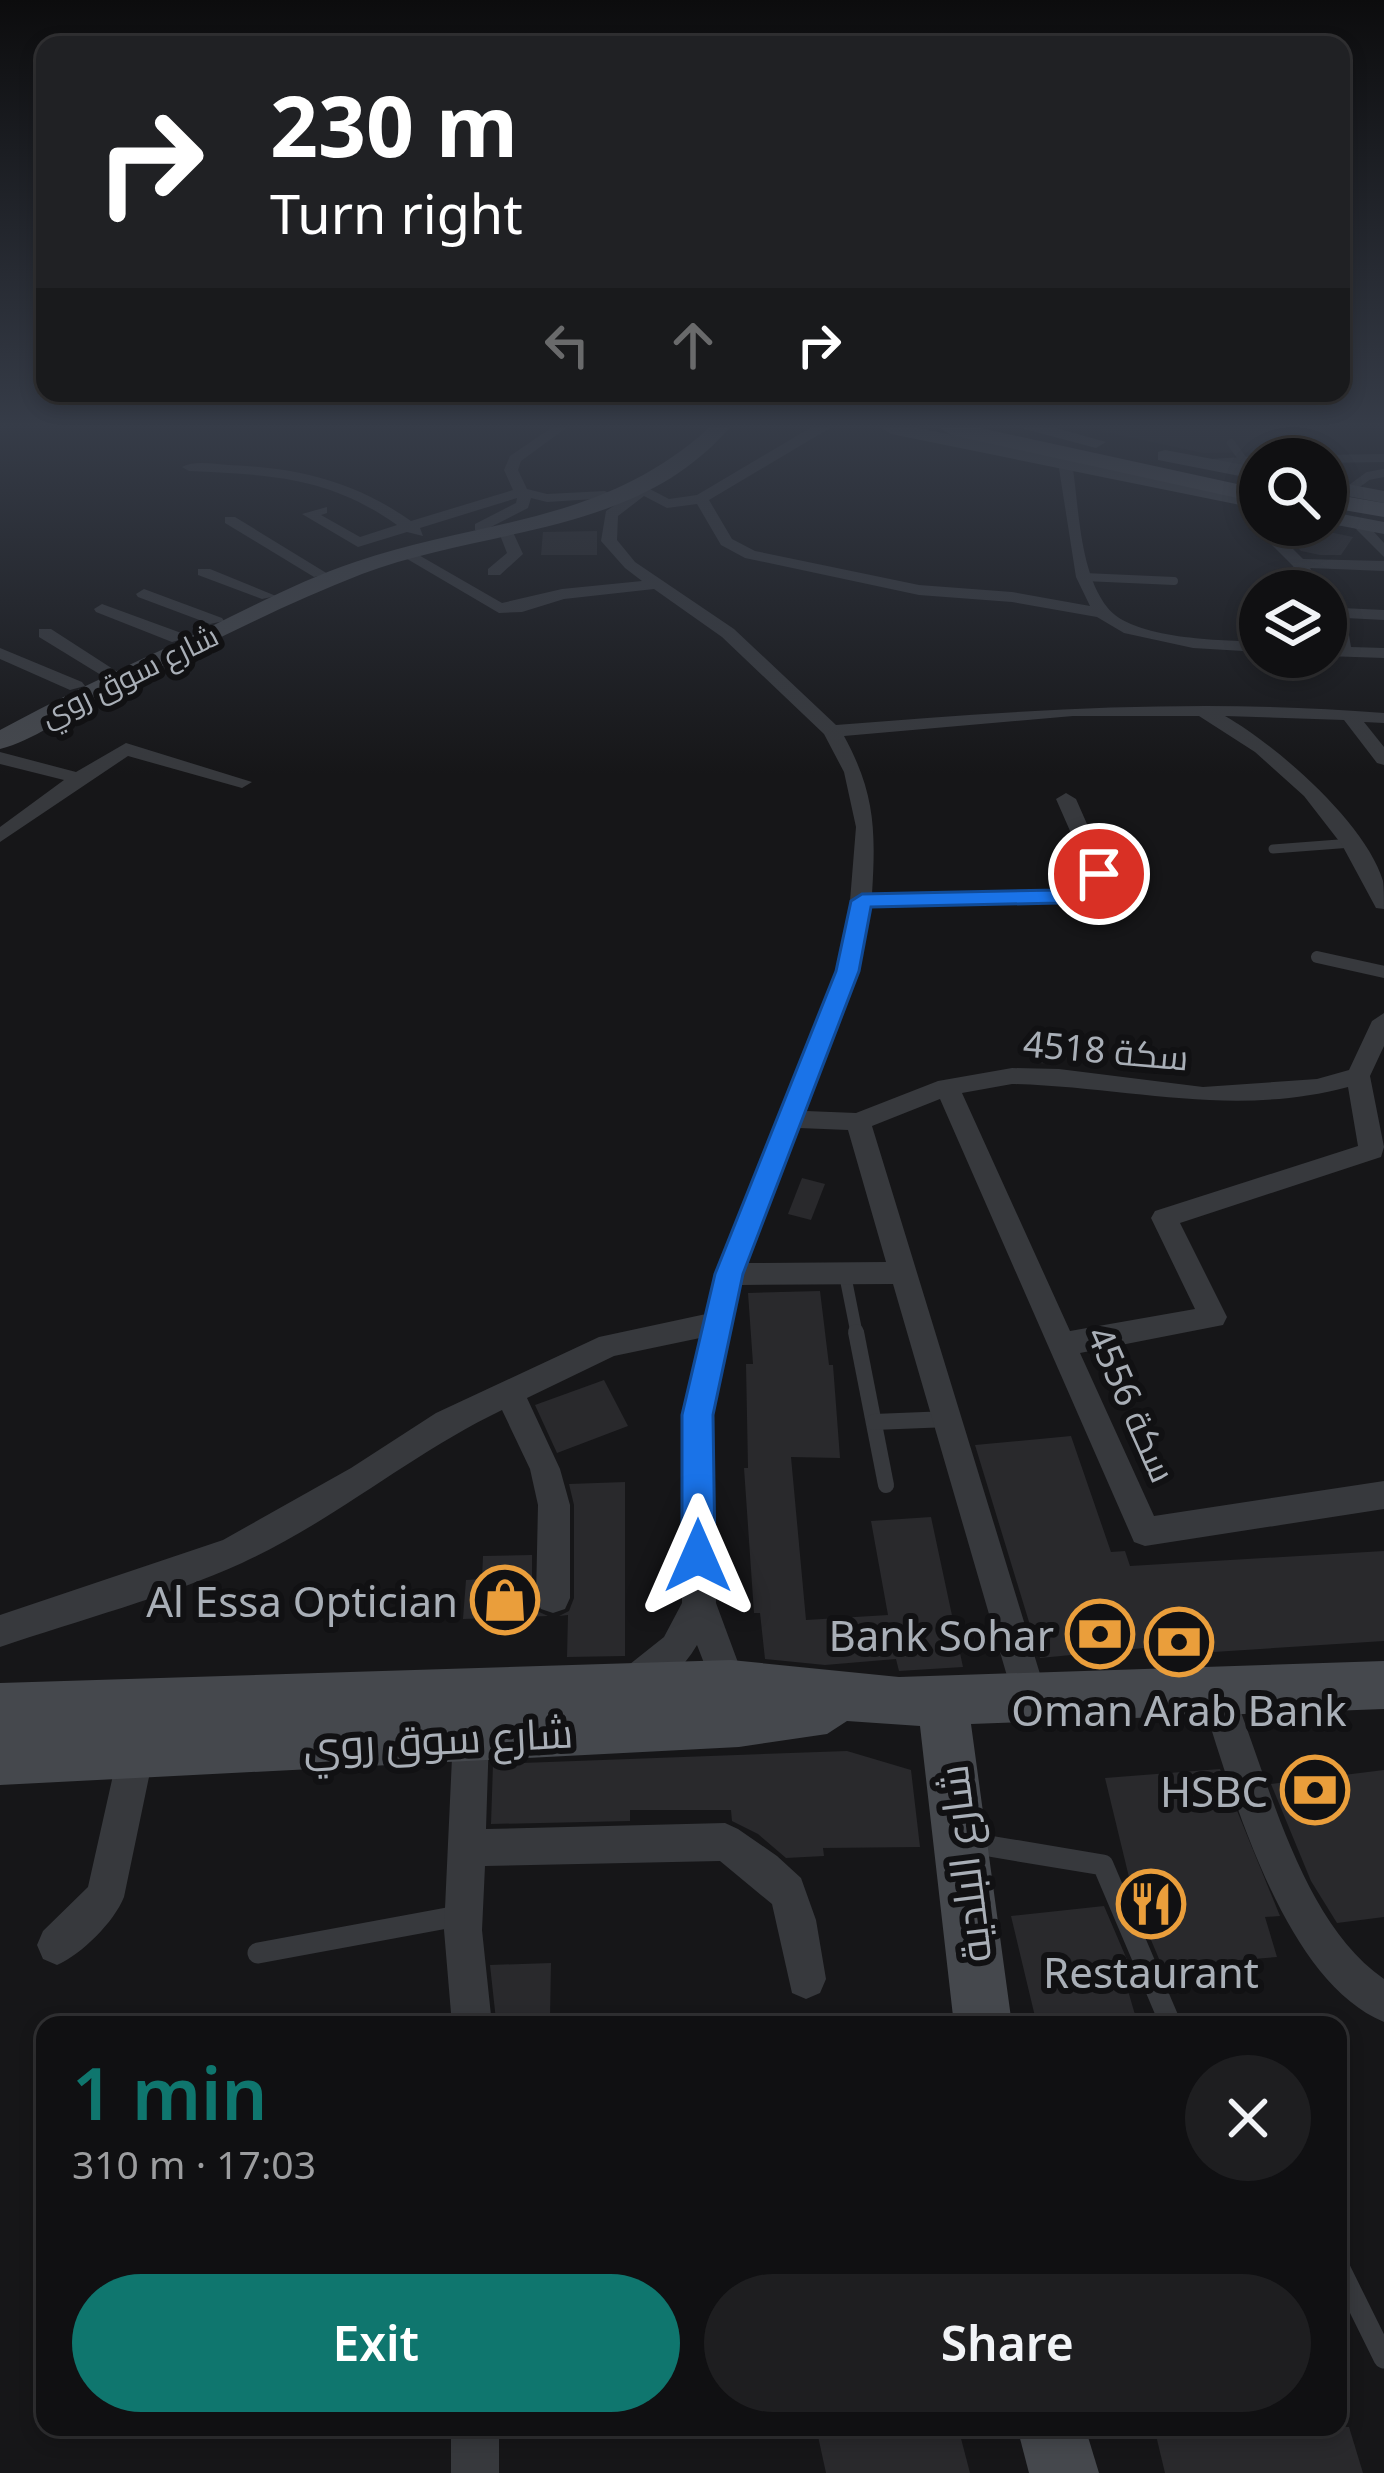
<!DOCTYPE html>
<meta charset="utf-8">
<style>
:root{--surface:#101012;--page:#1e1e20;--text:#f1f3f6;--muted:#9c9d9f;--line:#303032;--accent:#0f766e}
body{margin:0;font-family:"Noto Sans",Cairo,sans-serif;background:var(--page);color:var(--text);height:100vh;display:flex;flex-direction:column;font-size:45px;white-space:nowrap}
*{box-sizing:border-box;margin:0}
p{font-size:39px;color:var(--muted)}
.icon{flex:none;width:66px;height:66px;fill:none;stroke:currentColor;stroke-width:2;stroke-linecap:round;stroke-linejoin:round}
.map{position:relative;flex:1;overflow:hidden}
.panel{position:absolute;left:36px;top:2016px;width:1311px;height:420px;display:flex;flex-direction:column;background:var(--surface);border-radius:24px;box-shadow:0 6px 18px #0003,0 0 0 3px var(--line)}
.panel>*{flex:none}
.banner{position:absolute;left:36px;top:36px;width:1314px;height:366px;border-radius:24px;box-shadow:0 6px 18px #0003,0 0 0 3px var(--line);background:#202124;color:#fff;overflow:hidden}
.fabs{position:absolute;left:1239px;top:438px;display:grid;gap:24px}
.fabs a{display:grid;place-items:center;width:108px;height:108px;border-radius:50%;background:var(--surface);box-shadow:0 6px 18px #0003,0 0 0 3px var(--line);font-size:60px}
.pin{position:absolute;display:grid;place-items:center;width:102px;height:102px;color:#fff;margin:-51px;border:6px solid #fff;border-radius:50%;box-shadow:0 3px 12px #0007}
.me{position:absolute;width:132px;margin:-66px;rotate:0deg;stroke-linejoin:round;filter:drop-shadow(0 0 9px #0008)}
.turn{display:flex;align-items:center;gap:42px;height:252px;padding:0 36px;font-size:54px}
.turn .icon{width:156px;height:156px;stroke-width:2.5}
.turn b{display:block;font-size:84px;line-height:102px}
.lanes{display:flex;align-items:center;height:114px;padding:0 36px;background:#0003;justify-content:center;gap:60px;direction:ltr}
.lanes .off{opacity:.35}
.round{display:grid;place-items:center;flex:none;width:126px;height:126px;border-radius:63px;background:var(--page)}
.headline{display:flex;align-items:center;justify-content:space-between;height:204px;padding:0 36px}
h1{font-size:72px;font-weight:600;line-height:90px;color:var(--accent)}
.primary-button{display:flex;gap:24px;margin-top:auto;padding:24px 36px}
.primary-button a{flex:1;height:138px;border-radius:72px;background:var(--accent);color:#fff;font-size:48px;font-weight:600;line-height:138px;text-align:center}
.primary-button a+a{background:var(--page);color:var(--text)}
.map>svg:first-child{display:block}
</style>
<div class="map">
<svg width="1384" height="2473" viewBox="0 0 1384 2473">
<rect width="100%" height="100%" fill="#161618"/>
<path fill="#222225" d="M1102,428H1267L1293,434L1308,452L1203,453L1100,431Z"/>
<g fill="#29292c">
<path d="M1300,526L1353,537L1341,555H1320L1301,551L1290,540Z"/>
<path d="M597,531V555H541L543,532Z"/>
<path d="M1034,1034L1062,1039L1058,1064L1038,1063L1029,1055Z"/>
<path d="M802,1178L825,1184L811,1220L788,1214Z"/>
<path d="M820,1291L829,1365H833L840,1458L791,1457L806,1620L888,1615L871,1521L931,1517L963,1667L899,1671L896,1659L825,1665L765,1659L760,1613H754L744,1468H748L746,1364H753L748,1293Z"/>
<path d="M604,1380L628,1426L557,1453L535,1405Z"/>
<path d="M1071,1436L1111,1552L1125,1551L1130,1566L1384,1551V1641L1167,1655L1165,1646L1040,1658L975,1445Z"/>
<path d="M625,1482V1656L567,1657L568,1615L559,1616L569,1611L574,1598V1505L569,1484Z"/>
<path d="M532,1555V1600L537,1611L548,1616L463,1619L466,1580L482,1579L483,1556Z"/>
<path d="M847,1751L911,1770L920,1847L823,1848L824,1856L786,1858L758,1834L732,1821L731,1810H630V1821L491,1824L493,1764Z"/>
<path d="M1220,1769L1280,1916L1265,1917L1277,1957L1162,1966L1135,1902L1105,1778Z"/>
<path d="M1384,1770V1917L1337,1923L1311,1881L1271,1784Z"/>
<path d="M1104,1906L1131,1969L1122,1970L1138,2025H1037L1011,1916Z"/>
<path d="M551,1963L550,2018L496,2020L490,1965Z"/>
<path d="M816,2427H958L970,2473H826Z"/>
<path d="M1154,2427H1349L1363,2473H1165Z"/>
</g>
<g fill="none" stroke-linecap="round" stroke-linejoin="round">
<g stroke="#37393d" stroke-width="8">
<path d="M1231,443L1244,461"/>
<path d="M1320,459L1384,458"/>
<path d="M1211,463L1260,460"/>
<path d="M1349,490L1368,476L1384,473"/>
<path d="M1084,577L1174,581"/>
</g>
<path stroke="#37393d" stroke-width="9" d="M1273,849L1352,843"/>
<g stroke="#37393d" stroke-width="12">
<path d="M1317,957L1384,972"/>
<path d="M845,1275L857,1335"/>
</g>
<g stroke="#37393d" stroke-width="16">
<path d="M856,1332L886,1485"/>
<path d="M874,1422L949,1419"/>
</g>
<g stroke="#37393d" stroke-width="21">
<path d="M971,1843L1103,1865L1171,2025"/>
<path d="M258,1953L458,1916"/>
<path d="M1338,2265L1384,2358"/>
</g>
<g fill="#37393d" fill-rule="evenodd">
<path d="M551,428H566L521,461L518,470L527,489L547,494L605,491L612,495L610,498L547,502L531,498L528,508L485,530H475V524L516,503L517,498L420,528L423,536L407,532L358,547L302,514L327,507V513L321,515L360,537L397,525C328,476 271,475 189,471L182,467C195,460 213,464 229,465C298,468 354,481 411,521L513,490L504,470L510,456Z"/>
<path d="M810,428H830L709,500L732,539L755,551L919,585L1012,592L1090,606L1076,577L1058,462L1065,458L1072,462C1079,506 1079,571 1107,607C1132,640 1222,640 1260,642V652L1193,648L1124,633L1097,617L1012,602L919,595L745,558L721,545L697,504L667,508L644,496L618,516L617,540L635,562L734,629L836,725C1021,710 1199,698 1384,713V723L1364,722L1384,747V765L1377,763L1344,720L1225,716C1276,745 1366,823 1383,881C1384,889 1384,901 1384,909L1376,908L1342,845L1304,796L1255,752L1199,716H1073L844,736C875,793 876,830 872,894L1059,891L1084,884L1089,874L1056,799L1066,793L1076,799L1109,874L1100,892L1059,903L871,907L859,971L806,1111L856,1113L938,1081L1012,1068L1059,1069L1203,1087L1317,1079L1349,1070L1372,1021L1384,1013V1046L1370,1076L1384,1147L1381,1157L1180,1223L1227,1317L1223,1325L1080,1353L1154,1516L1384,1481V1509L1145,1546L1134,1542L940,1099L872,1126L1048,1700L1043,1712L1031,1717L1019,1712L1014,1700L893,1284L741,1285L712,1415L716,1603L750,1695L745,1707L733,1712L721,1707L697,1645C683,1669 663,1686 637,1697L625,1692L620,1680L625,1668L664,1637L682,1603V1415L700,1338L614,1356L527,1398L560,1469L570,1505V1598L565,1609L553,1613L541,1609L536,1598L538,1505L530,1469L502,1410C412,1453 334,1521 242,1563C167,1597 79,1620 0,1647V1615L223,1540L351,1468L436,1413L599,1337L706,1314L715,1274L837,971L850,901L856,827L844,772L824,734L722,637L654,589L564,599L522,612L499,613L397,553L410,550L502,603L562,589L642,581L625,568L601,541L606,511L644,486L669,499L697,495ZM1012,1084C1128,1087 1232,1118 1348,1087L1358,1146L1155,1211L1151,1218L1195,1309L1070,1331L962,1093ZM799,1128L848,1130L886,1262L747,1263Z"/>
<path d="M225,517H235L328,574L314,577L225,523Z"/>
<path d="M1354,521H1364L1384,543V557L1354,527Z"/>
<path d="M1272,525H1286L1280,536L1303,559L1384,561V571L1310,568L1324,591H1308L1293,566L1264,537Z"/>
<path d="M505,526L512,530L523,554L500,575H488V569L507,553L498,530Z"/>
<path d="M198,569H210L276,596L262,599L198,575Z"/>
<path d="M144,589L222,618L224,621L210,624L138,597L136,594Z"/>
<path d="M1326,596L1342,608L1384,610V620L1346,618L1351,647L1384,648V658L1326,656V646H1334Z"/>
<path d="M102,604L184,634L186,638L172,642L96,612L94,609Z"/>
<path d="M39,629H51L116,671L101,675L39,637Z"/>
<path d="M0,648L82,682L85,686L70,690L0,659Z"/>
<path d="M126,743L252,782L242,788L128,756L0,842V827L64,780L0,764V752L76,772Z"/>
<path d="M1217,1677L1229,1682C1268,1774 1298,1919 1384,1979V2022C1282,1980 1232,1791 1200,1694L1205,1682Z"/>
<path d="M471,1718L484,1724L489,1736L486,1829L725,1823L738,1829L777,1856L801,1878L816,1920L826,1979L820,1993L806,1999L792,1993L772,1904L720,1861L485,1866L482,1930L492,2025H452L444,1930L453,1736L458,1724Z"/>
<path d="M136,1735L149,1740L154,1753L124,1897C114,1922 82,1954 57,1965L43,1959L37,1945L43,1931L88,1887L118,1753L123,1740Z"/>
<rect x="451" y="2427" width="48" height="46"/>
</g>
<g fill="#45484d" fill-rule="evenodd">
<path d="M709,428H729C637,536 485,527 362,574C272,609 184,656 97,699C67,715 33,741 0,749V730L17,721C79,688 142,659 206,629C255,605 304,579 355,562C485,518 601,525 709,428Z"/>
<path d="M882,428H918L1260,497V509L891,434Z"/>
<path d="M1021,428H1056L1106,442L1096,448Z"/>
<path d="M1165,450L1260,468V480L1158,460V452Z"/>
<path d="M1326,480L1384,491V503L1326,492Z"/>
<path d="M1326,511L1384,522V534L1326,523Z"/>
<path d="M731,1660L899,1677L1384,1661V1709L971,1724L1012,2025H954L920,1726L847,1721L827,1734L739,1747L0,1785V1733L12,1732L0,1733V1683Z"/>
<path d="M1017,2427H1085L1099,2473H1029Z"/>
</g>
<g fill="#53565c" fill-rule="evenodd">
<path d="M940,428H980L1260,489V503L951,435Z"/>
<path d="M1326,493L1384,503V517L1326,507Z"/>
</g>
</g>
<linearGradient id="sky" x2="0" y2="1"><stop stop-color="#0c0c0d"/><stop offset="0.55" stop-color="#363c48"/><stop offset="1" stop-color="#363c48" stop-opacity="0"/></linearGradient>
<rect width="1384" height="774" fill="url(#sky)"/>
<path fill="#1a73e8" stroke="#114b97" stroke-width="3" d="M1099,867L1110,874L1100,893L1059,903L871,907L859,971L743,1274L713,1415L715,1556L710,1566L698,1571L687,1566L682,1556V1415L715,1274L836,971L851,901L862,894L1059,890L1084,884L1092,869Z"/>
<defs>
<symbol id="shop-ring" viewBox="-11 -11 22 22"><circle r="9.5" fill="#111113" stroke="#ea9e3b" stroke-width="1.5"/><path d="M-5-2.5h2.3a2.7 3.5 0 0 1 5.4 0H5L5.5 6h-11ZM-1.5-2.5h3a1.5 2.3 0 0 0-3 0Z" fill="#ea9e3b"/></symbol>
<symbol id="bank-ring" viewBox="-11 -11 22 22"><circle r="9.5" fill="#111113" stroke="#ea9e3b" stroke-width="1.5"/><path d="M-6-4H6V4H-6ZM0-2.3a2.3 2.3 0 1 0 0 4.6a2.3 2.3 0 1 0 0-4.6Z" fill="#ea9e3b"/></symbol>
<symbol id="restaurant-ring" viewBox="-11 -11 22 22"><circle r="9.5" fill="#111113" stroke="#ea9e3b" stroke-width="1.5"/><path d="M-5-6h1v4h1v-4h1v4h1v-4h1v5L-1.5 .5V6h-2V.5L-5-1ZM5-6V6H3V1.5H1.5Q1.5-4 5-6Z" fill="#ea9e3b"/></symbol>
</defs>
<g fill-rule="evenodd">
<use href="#shop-ring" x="467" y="1562" width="76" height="76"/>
<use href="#bank-ring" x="1062" y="1596" width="76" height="76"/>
<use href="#bank-ring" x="1141" y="1604" width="76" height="76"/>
<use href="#bank-ring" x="1277" y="1752" width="76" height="76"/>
<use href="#restaurant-ring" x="1113" y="1866" width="76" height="76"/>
</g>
<g text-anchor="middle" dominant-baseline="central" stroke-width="12" stroke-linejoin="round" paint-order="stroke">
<g font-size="30" fill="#a9afb7" stroke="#111113">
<text transform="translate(129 675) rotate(-26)">شارع سوق روي</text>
</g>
<g font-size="36" fill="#a9afb7" stroke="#111113">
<text transform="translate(1106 1050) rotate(5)">سكة 4518</text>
<text transform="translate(1132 1404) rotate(66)">سكة 4556</text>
</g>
<g font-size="42" fill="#a9afb7" stroke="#111113" text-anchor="end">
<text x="458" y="1600">Al Essa Optician</text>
<text x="1054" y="1634">Bank Sohar</text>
<text x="1179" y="1709" text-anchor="middle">Oman Arab Bank</text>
<text x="1268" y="1790">HSBC</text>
<text x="1151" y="1971" text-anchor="middle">Restaurant</text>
</g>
<g font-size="42" fill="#a9afb7" stroke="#111113">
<text transform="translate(438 1738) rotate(-3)">شارع سوق روي</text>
<text transform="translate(963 1864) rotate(-97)">شارع البلدية</text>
</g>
</g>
</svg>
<div class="fabs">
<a><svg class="icon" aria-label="search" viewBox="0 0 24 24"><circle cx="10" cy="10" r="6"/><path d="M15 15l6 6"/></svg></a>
<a><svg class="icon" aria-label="layers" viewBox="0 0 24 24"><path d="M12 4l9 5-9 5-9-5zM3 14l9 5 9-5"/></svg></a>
</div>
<div class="pin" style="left:1099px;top:874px;background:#d93025"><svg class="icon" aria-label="arrive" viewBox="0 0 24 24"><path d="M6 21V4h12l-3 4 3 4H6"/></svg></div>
<svg class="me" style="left:698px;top:1556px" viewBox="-20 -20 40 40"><path d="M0-17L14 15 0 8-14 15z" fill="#1a73e8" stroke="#fff" stroke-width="4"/></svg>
<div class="banner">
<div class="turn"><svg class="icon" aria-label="right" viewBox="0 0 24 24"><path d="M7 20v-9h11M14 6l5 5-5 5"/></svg><div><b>230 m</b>Turn right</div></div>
<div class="lanes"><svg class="icon off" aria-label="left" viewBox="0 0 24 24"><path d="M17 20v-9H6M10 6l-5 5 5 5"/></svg><svg class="icon off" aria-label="ahead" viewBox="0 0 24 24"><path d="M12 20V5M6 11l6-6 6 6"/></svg><svg class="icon" aria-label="right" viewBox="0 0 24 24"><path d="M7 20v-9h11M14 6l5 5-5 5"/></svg></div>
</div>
<section class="panel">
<div class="headline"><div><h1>1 min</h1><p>310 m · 17:03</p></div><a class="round"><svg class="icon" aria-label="close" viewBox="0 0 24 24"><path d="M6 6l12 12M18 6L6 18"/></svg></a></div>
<div class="primary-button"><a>Exit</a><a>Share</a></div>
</section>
</div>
